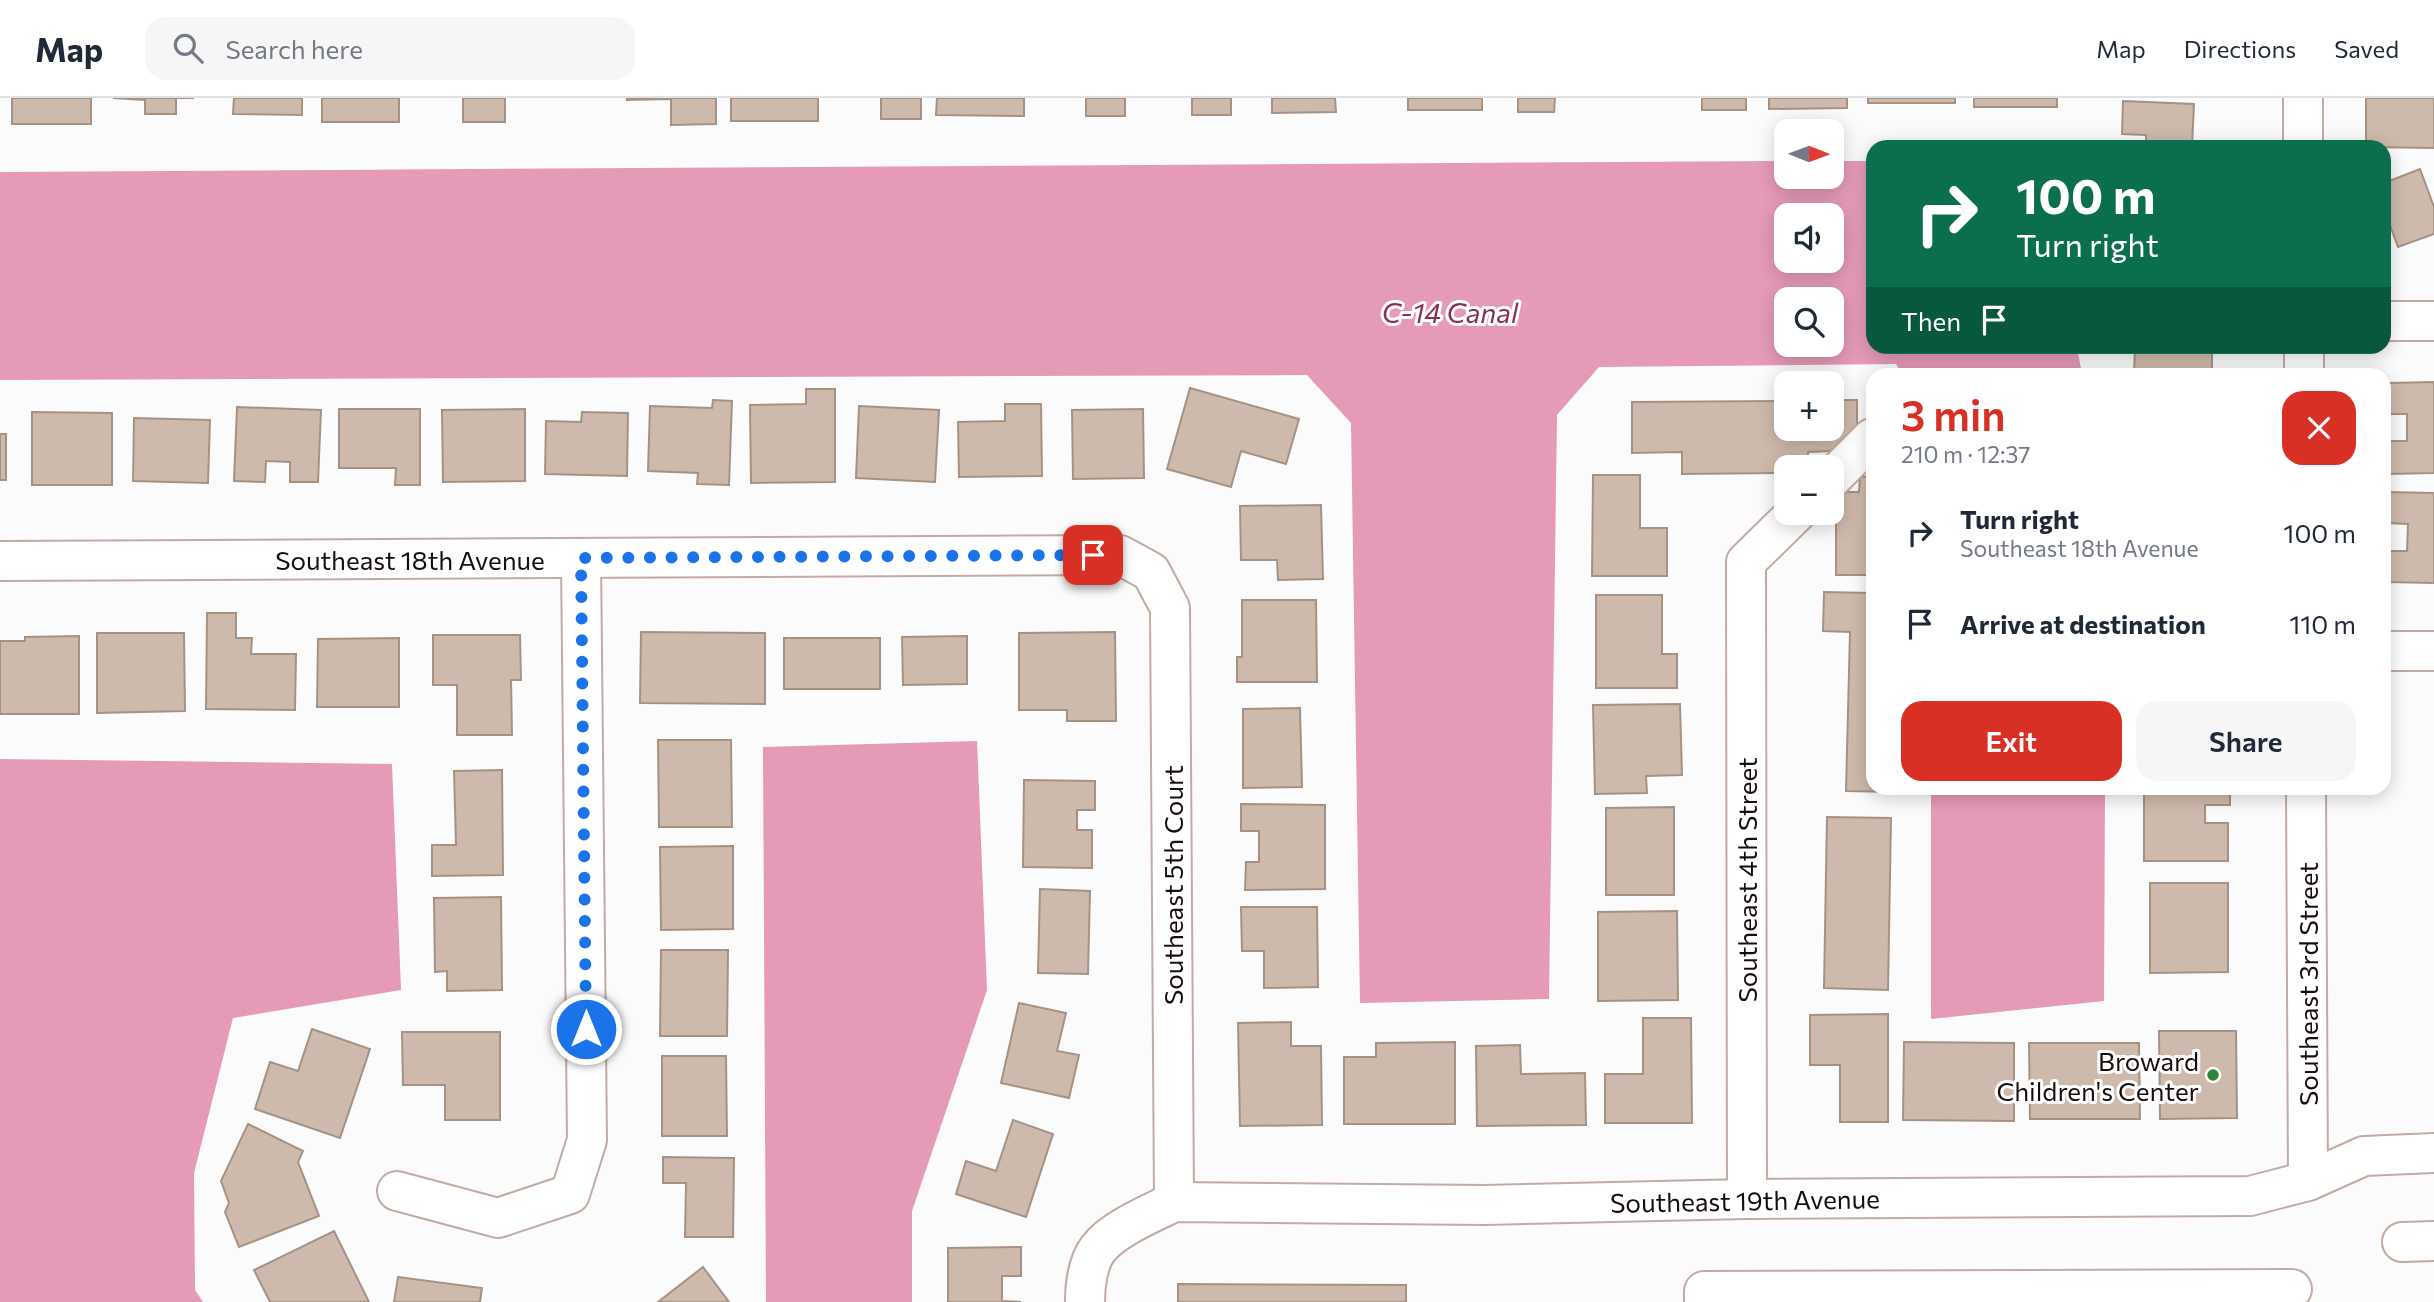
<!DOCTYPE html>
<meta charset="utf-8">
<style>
:root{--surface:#fff;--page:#f6f6f7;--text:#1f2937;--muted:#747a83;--line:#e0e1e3;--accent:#d93025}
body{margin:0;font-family:Commissioner,sans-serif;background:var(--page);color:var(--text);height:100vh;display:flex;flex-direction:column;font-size:26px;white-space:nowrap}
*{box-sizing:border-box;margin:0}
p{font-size:23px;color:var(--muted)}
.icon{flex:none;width:38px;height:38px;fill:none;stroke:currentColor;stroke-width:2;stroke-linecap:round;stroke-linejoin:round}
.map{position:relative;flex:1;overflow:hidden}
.drawer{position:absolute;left:1866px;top:270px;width:525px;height:427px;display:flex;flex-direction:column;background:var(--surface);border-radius:21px;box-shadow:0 4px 18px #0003}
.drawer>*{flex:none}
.top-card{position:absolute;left:1866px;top:42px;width:525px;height:214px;border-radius:21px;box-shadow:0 4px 18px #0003;background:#0b6e4f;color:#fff;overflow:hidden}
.needle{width:46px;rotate:91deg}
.controls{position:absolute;left:1774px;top:21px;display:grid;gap:14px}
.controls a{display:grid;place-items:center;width:70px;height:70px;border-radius:14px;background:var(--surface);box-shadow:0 4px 18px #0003;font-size:35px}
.pin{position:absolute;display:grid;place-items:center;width:60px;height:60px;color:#fff;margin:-30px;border-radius:14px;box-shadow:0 4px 10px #0006}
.me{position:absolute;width:77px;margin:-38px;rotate:0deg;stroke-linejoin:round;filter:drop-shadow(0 0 5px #0008)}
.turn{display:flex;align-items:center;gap:24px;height:147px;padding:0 35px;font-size:32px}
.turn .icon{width:91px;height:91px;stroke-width:2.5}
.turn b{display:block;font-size:49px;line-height:60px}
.then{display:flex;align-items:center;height:66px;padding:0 35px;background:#0003;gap:14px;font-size:26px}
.round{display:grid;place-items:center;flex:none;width:74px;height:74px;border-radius:21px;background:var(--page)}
.head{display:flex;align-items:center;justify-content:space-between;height:119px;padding:0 35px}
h1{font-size:42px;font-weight:600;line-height:52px;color:var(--accent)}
.action{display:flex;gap:14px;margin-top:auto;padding:14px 35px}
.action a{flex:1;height:80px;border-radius:21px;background:var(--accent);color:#fff;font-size:28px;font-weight:600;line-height:80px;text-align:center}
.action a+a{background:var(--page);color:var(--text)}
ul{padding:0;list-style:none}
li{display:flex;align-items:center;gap:21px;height:91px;padding:0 35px}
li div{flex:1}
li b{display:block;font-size:26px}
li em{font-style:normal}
header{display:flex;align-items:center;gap:42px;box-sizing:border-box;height:98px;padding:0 35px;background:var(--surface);border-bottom:2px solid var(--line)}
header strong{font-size:33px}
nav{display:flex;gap:38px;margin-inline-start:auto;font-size:24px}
.search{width:490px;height:63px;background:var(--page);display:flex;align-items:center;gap:18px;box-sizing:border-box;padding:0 24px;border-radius:21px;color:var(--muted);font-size:26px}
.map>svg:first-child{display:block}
</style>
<header>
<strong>Map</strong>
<div class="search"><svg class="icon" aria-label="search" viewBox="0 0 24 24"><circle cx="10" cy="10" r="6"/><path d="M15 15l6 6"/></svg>Search here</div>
<nav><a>Map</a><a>Directions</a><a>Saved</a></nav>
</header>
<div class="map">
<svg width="2434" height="1204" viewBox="0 0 2434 1204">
<rect width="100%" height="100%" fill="#fbfbfb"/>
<g fill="#e59ab8" fill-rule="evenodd">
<path d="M1787,63V79H1832V63H1872V248L2077,249L2082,276H1902L1896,266L1599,269L1557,317L1549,901L1360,905L1351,325L1307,277L0,282V74ZM1787,117H1832V163H1787ZM1787,201H1832V247H1787Z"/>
<path d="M977,643L987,892L912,1113V1204H766L763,649Z"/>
<path d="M0,661L392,666L401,892L233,920L194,1075L195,1192L203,1204H0Z"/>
<path d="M1931,690H2105L2104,903L1931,921Z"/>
</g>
<g fill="#cebaac" stroke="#a59284" stroke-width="2">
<rect x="12" y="0" width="79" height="26"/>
<path d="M113,0H194H176V16H145V2Z"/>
<path d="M234,0H302V17L233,16Z"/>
<rect x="322" y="0" width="77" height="24"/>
<rect x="463" y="0" width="42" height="24"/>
<path d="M627,0H716V26L671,27V1L627,2Z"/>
<rect x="731" y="0" width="87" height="23"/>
<rect x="881" y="0" width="40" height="21"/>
<path d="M937,0H1024V18L936,17Z"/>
<rect x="1086" y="0" width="39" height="18"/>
<rect x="1192" y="0" width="39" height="17"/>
<path d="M1272,0H1335L1336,14L1272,15Z"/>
<rect x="1408" y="0" width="74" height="12"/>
<path d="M1518,0H1555L1554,14H1518Z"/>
<rect x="1702" y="0" width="44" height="12"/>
<path d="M1769,0H1847V10L1769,11Z"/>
<rect x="1868" y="0" width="87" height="5"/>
<rect x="1974" y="0" width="83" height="9"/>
<path d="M2366,0H2434V50L2366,49Z"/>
<path d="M2123,3L2194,6L2192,49H2146V37L2122,36Z"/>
<path d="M2420,71L2434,109V136L2398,149L2384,111V85Z"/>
<path d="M2135,248H2212V276H2134Z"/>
<path d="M2434,284V375L2389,376L2388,343H2407V316H2389V285Z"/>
<path d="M1190,290L1299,321L1286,366L1241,353L1231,389L1167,371Z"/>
<path d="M806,291H835V384L751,385L750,307L806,306Z"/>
<path d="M713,302L732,303L729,387L697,386L698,375L648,373L650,308L712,310Z"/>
<path d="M1832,302H1857V352L1808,354V369H1787V375L1682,376V354L1632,355V304L1787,303V331H1832Z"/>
<path d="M1005,306H1041L1042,378L959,379L958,324L1005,323Z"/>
<path d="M859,308L939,312L935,384L856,380Z"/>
<path d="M237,309L321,312L318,384H290V364L266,363L265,384L234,383Z"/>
<path d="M339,311H420V387H395L396,370H339Z"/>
<path d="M525,311V383L443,384L442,312Z"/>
<path d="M1143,311L1144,380L1073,381L1072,312Z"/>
<path d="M32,314L112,315V387H32Z"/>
<path d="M582,314L628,315L627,378L545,376L546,323L581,324Z"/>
<path d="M134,320L210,322L208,385L133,383Z"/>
<rect x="0" y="336" width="6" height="46"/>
<path d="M1593,377H1640V430H1667V478H1592Z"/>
<path d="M1872,378V477H1836V394H1859L1860,379Z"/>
<path d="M2386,394L2434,395V485L2386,484V453H2407L2408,426L2386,425Z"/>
<path d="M1321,407L1323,481L1278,482L1277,462H1241L1240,408Z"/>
<path d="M1824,494L1872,495V690H1893V694L1846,693L1850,534L1823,533Z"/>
<path d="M1596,497H1662V556H1677V590H1596Z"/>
<path d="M1242,502H1316L1317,584H1237V559H1242Z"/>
<path d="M207,515H236V540H252L251,556H296L295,612L206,611Z"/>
<path d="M641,534L765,535V606L640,605Z"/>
<path d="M1115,534L1116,623H1067V612H1019V535Z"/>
<path d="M97,535H184L185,613L97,615Z"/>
<path d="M433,537H520L521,582H511L512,637H457V587H433Z"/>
<path d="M79,538V616H0V543H25V539Z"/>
<path d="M967,538V586L903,587L902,539Z"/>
<path d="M399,540V609H317L318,541Z"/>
<rect x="784" y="540" width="96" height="51"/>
<path d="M1680,606L1682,677L1646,678L1647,695L1595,696L1593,607Z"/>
<path d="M1300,610L1302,689L1243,690V611Z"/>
<path d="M658,642H731L732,729H659Z"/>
<path d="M502,672L503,777L432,778V747H456L454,673Z"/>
<path d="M1024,682L1095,683V712H1077V732H1092V770L1023,769Z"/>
<path d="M2144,690H2230V707H2205V725H2228V763H2144Z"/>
<path d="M1241,706L1325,707V791L1245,792L1246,764H1259V733H1241Z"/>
<path d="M1674,709V797H1606V710Z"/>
<path d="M1827,719L1891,720L1888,892L1824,890Z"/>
<path d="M733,748V831L661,832L660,749Z"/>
<path d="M2150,785H2228V874L2150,875Z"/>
<path d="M1040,791L1090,793L1088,876L1038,875Z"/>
<path d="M501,799L502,892L447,893V873L435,874L434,800Z"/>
<path d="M1241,809H1317L1318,889L1264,890V853H1242Z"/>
<path d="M1677,813L1678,902L1598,903V814Z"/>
<path d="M661,852H728L727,938H660Z"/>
<path d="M1019,905L1066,915L1057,953L1079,957L1069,1000L1001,985Z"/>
<path d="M1888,916V1024H1840V967H1810V917Z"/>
<path d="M1643,920H1691L1692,1025H1605V976H1643Z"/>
<path d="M1291,924V948H1321L1322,1027L1240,1028L1238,925Z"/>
<path d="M312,931L370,951L340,1040L255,1011L270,964L298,973Z"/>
<path d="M2159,933H2236L2237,1020L2160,1021Z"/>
<path d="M402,934H500V1022H445V987H403Z"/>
<path d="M1455,944V1026H1344V959H1376V945Z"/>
<path d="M1904,944L2014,945V1023L1903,1022Z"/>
<path d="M2029,945H2139L2140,1021H2030Z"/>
<path d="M1520,947L1521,976L1585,975L1586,1027L1477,1028L1476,948Z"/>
<path d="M662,958H726L727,1038H662Z"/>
<path d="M1013,1022L1053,1036L1026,1119L956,1096L966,1063L996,1073Z"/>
<path d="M248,1026L303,1053L298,1064L319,1118L239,1149L225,1114L229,1105L221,1083Z"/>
<path d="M663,1059L734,1060L733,1139H685L686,1085H663Z"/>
<path d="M334,1133L369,1204H270L254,1172Z"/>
<path d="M1021,1149V1178H1002V1203L1021,1204H948V1150Z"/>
<path d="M703,1169L729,1204H658Z"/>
<path d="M398,1179L482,1190L480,1204H394Z"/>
<path d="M1178,1186L1406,1187V1204H1178Z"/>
</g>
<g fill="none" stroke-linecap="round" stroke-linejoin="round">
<defs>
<g id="minor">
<path d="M2303,0V49"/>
<path d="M2384,223H2434"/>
<path d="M2304,248V276"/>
<path d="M1832,380L1872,340"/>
<path d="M0,463L1120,457L1151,474L1170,510L1174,1104"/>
<path d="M2384,553H2434"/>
<path d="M2306,690L2308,1083"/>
<path d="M397,1093L498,1120L570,1096L587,1042L581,460"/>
<path d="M1747,1101L1746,464L1796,415"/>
<path d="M2402,1144L2434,1143"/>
<path d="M1085,1204C1085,1187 1088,1164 1098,1151C1113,1131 1152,1115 1174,1104L1484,1107L1747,1101L2250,1098L2308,1083L2364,1058L2434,1055"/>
<path d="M1704,1204V1193L2292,1191"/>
</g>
</defs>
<use href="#minor" stroke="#c3aba4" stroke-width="42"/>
<use href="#minor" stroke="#fff" stroke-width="38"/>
</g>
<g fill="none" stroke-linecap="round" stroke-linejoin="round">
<path stroke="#1a73e8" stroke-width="12" stroke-dasharray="0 21.6" d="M586,931L581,460L1093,457"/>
</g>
<circle fill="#2e8636" stroke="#fff" stroke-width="2.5" cx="2213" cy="977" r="7"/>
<g text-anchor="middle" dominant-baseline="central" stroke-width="6" stroke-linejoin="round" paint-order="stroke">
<g font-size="26" fill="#160e0c" stroke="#fff">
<text x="410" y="461">Southeast 18th Avenue</text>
<text transform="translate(1746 782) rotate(-90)">Southeast 4th Street</text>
<text transform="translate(1172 787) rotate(-90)">Southeast 5th Court</text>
<text transform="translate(2307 886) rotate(-90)">Southeast 3rd Street</text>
<text transform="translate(1745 1102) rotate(-1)">Southeast 19th Avenue</text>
</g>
<g font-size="26" fill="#160e0c" stroke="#fff" text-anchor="end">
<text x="2199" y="962">Broward<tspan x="2199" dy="30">Children's Center</tspan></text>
</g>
<g font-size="28" font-style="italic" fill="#872f59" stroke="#fff">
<text x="1450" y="214">C-14 Canal</text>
</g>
</g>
</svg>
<div class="controls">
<a><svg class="needle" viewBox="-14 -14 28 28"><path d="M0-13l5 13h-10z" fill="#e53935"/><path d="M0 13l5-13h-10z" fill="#747a83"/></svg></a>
<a><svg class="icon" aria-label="sound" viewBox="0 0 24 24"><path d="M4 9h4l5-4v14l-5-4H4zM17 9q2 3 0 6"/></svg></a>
<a><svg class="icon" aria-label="search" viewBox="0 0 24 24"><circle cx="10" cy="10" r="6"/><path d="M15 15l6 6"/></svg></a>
<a>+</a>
<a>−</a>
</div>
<div class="pin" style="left:1093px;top:457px;background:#d93025"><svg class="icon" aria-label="arrive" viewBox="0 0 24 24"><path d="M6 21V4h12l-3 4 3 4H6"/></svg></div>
<svg class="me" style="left:586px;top:931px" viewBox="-20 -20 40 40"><circle r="17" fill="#1a73e8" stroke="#fff" stroke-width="3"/><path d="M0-11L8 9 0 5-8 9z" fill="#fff"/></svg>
<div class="top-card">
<div class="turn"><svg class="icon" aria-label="right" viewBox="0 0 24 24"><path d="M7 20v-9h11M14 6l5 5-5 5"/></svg><div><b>100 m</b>Turn right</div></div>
<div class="then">Then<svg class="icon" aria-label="arrive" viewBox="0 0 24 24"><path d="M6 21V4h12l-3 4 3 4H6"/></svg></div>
</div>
<section class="drawer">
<div class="head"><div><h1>3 min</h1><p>210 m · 12:37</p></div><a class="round" style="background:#d93025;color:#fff"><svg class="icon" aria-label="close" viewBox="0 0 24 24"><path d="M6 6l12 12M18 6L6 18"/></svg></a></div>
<ul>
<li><svg class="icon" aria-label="right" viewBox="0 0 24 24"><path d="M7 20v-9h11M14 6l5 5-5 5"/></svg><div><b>Turn right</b><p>Southeast 18th Avenue</p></div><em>100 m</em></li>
<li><svg class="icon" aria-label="arrive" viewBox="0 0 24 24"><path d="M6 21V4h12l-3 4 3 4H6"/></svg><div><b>Arrive at destination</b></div><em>110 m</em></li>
</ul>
<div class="action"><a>Exit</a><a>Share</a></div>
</section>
</div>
